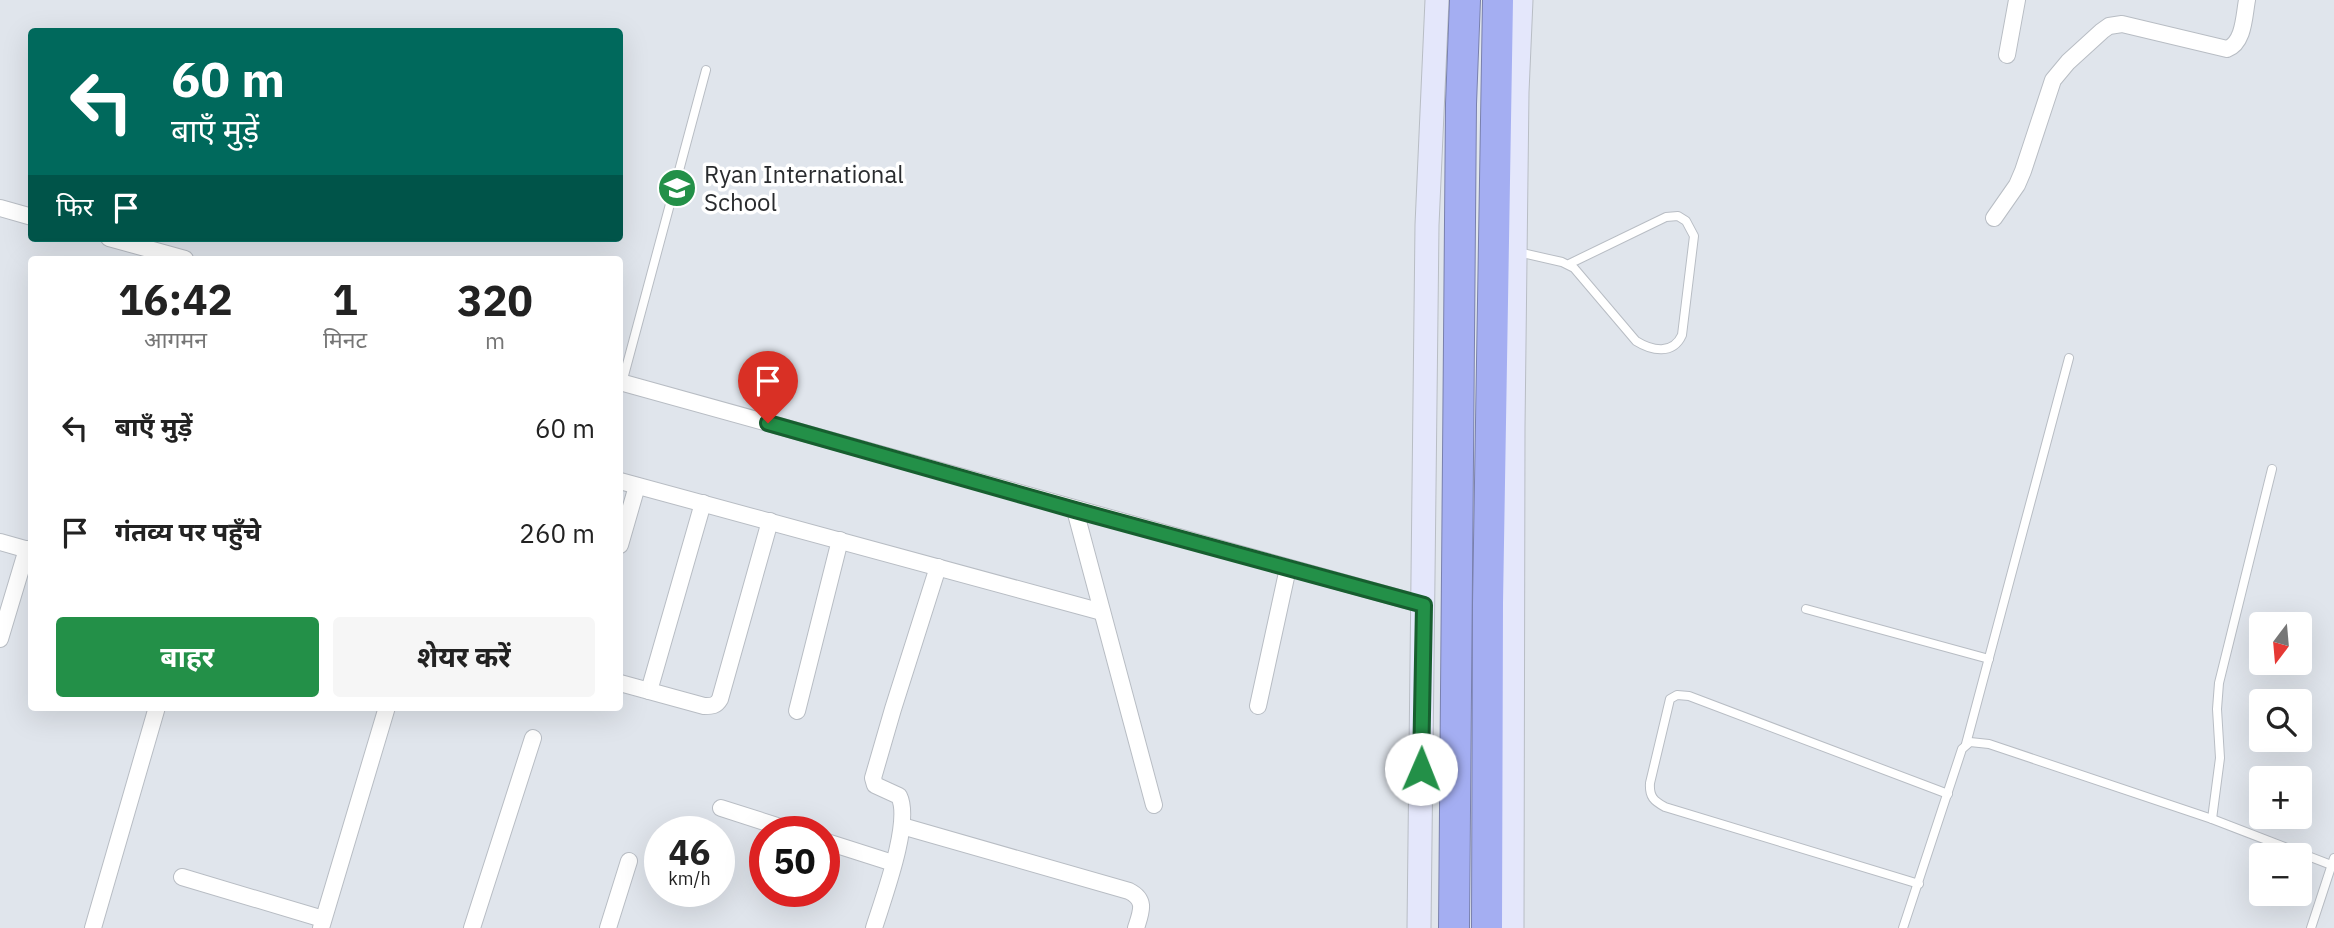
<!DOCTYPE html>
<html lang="hi">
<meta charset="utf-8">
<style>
:root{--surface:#fff;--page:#f6f6f6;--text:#222;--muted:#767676;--accent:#239048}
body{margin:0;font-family:"IBM Plex Sans","Noto Sans Devanagari",sans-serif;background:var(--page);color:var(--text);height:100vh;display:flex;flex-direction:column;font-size:26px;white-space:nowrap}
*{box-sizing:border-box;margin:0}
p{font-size:23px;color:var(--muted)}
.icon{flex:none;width:38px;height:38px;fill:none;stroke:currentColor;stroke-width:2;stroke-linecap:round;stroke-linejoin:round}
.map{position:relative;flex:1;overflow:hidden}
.sheet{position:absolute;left:28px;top:256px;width:595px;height:455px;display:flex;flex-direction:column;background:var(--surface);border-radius:7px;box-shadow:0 7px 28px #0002}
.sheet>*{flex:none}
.guide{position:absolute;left:28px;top:28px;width:595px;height:214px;border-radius:7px;box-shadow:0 7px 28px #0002;background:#00695c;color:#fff;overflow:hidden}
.needle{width:46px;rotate:196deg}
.buttons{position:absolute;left:2249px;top:612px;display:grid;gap:14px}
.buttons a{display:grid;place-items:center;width:63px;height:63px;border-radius:7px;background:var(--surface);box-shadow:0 7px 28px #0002;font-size:35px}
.speed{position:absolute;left:644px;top:816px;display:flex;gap:14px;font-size:35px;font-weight:700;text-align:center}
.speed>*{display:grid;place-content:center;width:91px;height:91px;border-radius:50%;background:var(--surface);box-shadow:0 7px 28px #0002;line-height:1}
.speed small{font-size:18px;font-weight:400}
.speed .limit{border:10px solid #d22;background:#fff;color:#111}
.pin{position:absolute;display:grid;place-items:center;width:60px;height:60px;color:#fff;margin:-72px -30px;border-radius:50% 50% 50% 0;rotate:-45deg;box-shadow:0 0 7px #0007}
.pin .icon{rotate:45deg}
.me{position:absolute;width:77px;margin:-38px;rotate:1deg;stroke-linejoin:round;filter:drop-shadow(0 0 5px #0008)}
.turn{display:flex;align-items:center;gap:24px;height:147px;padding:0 28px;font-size:32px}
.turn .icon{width:91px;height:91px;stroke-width:2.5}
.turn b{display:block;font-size:49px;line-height:60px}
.then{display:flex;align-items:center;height:66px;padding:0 28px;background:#0003;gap:14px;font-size:26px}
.eta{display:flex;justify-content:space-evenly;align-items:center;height:119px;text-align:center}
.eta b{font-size:42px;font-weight:700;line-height:49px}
.cta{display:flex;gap:14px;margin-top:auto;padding:14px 28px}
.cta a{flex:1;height:80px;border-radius:7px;background:var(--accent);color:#fff;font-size:28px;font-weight:700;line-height:80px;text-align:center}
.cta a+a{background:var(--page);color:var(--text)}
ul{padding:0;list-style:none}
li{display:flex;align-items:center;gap:21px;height:105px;padding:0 28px}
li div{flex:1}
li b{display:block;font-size:26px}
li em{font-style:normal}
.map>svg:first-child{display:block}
</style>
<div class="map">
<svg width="2334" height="928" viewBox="0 0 2334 928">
<rect width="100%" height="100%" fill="#e0e5ec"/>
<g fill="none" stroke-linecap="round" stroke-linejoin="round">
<defs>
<g id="lane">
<path d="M1518,252L1562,262L1574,268L1636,341C1652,351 1673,355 1682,335L1694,236L1686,221L1678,216L1666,217L1569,264"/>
<path d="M622,383L706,70"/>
<path d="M1806,609L1989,659"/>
<path d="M1966,744L2069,358"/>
<path d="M2212,819L2220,758L2217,709L2219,683L2272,469"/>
<path d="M1919,884L1665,807C1654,801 1649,797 1650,783L1670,699L1677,695L1689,696L1948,794"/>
<path d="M1903,928L1962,749L1970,742L1989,744L2212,819L2334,866"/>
<path d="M2311,928L2334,858"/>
</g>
<g id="street">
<path d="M2007,55L2017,0"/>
<path d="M0,208L32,217"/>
<path d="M1994,218L2017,185L2023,171L2053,80L2068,62L2102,31L2109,26L2122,24L2227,49C2244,43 2244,16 2247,0"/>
<path d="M109,238L185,259"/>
<path d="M620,382L1424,605"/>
<path d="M620,481L1102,612"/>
<path d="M1075,510L1154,805"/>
<path d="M0,542L32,551"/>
<path d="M620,545L637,486"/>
<path d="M0,639L27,549"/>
<path d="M620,683L704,706C712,706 716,706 720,699L770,521"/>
<path d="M649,691L703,503"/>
<path d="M1258,706L1288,568"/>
<path d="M797,711L840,540"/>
<path d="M721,808L793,831"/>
<path d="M902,826L1129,891C1147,900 1141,912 1136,928"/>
<path d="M824,841L893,863"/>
<path d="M182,877L323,919"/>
<path d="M93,928L157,707"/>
<path d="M321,928L387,707"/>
<path d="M472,928L533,738"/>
<path d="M608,928L629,861"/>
<path d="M874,928C883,899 912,822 899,796L875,785L873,778L893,709L938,567"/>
</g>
<g id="secondary">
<path d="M1419,928L1427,225L1437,0"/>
<path d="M1512,928L1513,427L1517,92L1521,0"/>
</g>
<g id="highway">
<path d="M1454,928L1461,104L1465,0"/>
<path d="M1487,928L1488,603L1498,0"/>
</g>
</defs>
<use href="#lane" stroke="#b8bdc4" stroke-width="10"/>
<use href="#street" stroke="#b8bdc4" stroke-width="18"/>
<use href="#secondary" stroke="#b8bdc4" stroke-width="25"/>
<use href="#highway" stroke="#7980ad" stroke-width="32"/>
<use href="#lane" stroke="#fff" stroke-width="8"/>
<use href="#street" stroke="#fff" stroke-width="16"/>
<use href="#secondary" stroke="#e4e7fb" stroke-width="23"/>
<use href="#highway" stroke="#a4aef2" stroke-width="30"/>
</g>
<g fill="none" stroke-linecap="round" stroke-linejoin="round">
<defs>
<path id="route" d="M768,423L1075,510L1424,605L1421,769"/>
</defs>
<use href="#route" stroke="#175e2f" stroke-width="18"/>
<use href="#route" stroke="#239048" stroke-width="12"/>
</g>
<defs>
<symbol id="school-disc" viewBox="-11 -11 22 22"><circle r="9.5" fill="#239048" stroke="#fff"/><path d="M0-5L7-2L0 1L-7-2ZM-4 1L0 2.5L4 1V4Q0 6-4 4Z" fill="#fff"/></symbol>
</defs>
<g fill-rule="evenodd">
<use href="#school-disc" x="655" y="166" width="44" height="44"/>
</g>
<g text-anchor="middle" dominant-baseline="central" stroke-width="7" stroke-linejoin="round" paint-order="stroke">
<g font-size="24" fill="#292b2e" stroke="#fff" text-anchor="start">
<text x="704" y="174">Ryan International<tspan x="704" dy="28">School</tspan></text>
</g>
</g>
</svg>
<div class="buttons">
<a><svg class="needle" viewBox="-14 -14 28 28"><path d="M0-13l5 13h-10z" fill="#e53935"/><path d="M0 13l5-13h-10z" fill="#767676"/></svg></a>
<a><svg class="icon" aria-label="search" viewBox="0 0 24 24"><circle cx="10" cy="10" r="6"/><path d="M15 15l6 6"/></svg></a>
<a>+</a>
<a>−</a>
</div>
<div class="speed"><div>46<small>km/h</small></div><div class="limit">50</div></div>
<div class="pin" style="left:768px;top:423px;background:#d93025"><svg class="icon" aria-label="arrive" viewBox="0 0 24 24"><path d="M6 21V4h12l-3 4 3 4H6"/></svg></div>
<svg class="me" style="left:1421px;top:769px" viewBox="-20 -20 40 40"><circle r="19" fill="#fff"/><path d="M0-13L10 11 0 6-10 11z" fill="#239048"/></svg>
<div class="guide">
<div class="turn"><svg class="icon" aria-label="left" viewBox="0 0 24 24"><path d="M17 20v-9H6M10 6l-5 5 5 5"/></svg><div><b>60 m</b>बाएँ मुड़ें</div></div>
<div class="then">फिर<svg class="icon" aria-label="arrive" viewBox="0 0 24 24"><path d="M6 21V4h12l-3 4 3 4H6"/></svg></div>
</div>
<section class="sheet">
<div class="eta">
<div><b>16:42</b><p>आगमन</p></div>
<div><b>1</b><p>मिनट</p></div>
<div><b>320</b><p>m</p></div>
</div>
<ul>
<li><svg class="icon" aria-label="left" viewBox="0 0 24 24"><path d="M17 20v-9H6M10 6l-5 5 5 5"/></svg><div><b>बाएँ मुड़ें</b></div><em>60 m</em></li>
<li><svg class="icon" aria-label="arrive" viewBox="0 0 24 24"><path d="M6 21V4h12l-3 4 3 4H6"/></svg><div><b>गंतव्य पर पहुँचे</b></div><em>260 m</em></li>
</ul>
<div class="cta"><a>बाहर</a><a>शेयर करें</a></div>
</section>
</div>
